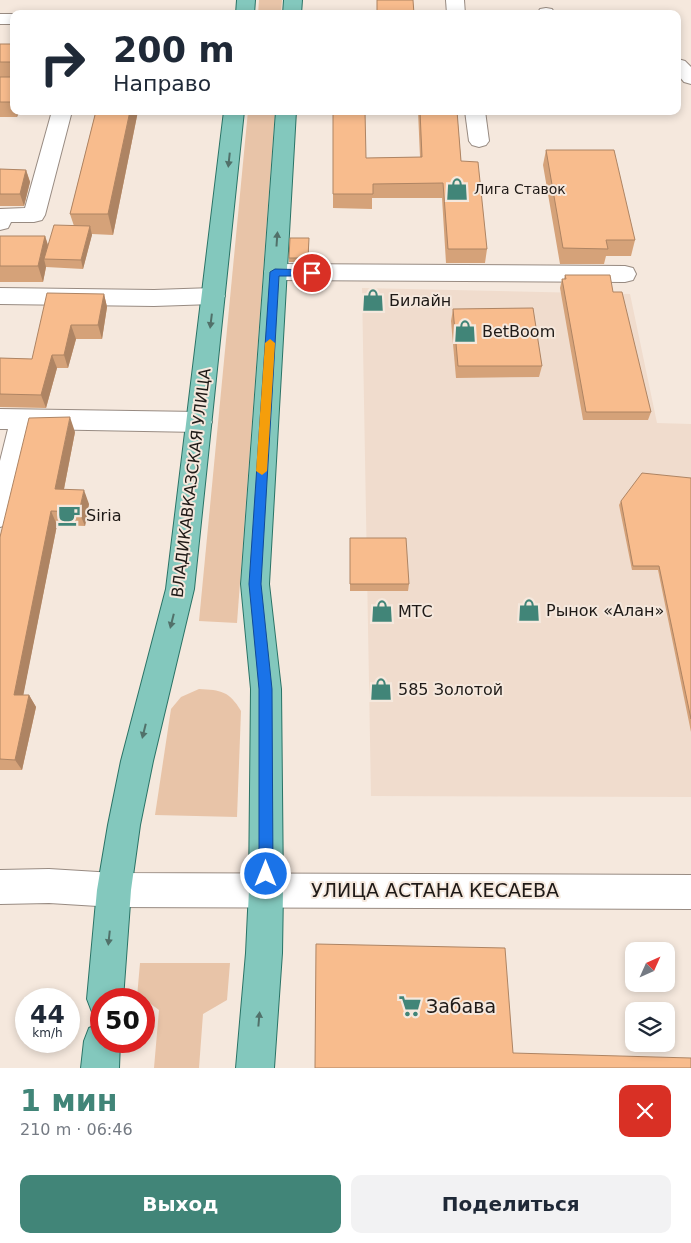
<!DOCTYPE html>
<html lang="ru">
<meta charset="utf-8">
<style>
:root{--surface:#fff;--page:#f2f2f3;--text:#1f2937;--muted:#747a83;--accent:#418578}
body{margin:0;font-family:"DejaVu Sans",sans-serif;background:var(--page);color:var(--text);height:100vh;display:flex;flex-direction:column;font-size:19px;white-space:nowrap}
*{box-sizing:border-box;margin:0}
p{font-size:16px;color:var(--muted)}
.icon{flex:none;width:28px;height:28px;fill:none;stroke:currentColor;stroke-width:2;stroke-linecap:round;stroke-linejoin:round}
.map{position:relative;height:1068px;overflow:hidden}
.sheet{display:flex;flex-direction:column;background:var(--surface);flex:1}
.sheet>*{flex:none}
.top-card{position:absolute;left:10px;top:10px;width:671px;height:105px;border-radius:10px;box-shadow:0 2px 8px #0003;background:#fff;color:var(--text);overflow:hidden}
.needle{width:32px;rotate:45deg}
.tools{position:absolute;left:625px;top:942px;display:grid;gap:10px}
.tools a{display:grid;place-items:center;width:50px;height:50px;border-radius:10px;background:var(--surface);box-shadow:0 2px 8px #0003;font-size:25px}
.speed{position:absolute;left:15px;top:988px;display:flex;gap:10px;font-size:25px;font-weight:700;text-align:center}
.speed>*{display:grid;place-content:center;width:65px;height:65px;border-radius:50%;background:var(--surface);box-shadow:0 2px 8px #0003;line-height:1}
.speed small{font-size:12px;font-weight:400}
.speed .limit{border:8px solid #d22;background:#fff;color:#111}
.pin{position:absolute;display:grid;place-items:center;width:42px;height:42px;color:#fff;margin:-21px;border:2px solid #fff;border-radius:50%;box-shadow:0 1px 5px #0007}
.me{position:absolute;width:55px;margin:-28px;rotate:0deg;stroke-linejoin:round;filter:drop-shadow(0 0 4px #0008)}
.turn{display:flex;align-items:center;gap:18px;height:105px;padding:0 20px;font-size:22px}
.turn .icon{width:65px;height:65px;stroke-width:2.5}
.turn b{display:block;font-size:35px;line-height:42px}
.round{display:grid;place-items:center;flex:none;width:52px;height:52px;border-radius:10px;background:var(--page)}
.head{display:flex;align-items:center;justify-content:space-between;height:85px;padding:0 20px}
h1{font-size:30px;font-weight:700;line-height:38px;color:var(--accent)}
.button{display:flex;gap:10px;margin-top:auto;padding:10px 20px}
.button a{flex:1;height:58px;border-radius:10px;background:var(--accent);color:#fff;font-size:20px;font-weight:700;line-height:58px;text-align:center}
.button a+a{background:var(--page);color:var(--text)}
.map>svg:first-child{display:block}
</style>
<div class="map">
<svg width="691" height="1068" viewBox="0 0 691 1068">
<rect width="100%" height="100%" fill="#f5e8dd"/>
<path fill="#f0dccd" d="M362,288L630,294L657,423L691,424V797L371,796Z"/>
<g fill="#e8c4a8">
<path d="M259,0H282L281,14H258Z"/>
<path d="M248,111H275L237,623L199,621Z"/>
<path d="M199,689C221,690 229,691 241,711L237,817L155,815L171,709L181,697Z"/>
<path d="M140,963H230L227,1000L203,1014L199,1068H154L159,1010L144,999L137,997Z"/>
</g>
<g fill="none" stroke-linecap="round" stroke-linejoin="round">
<defs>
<g id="minor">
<path d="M446,0H464L465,14H447Z"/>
<path d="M546,8L552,9L555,14H537L540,9Z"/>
<path d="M0,14H15L14,24H0Z"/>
<path d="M678,59L685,61L691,67V84L684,82L678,75Z"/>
<path d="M52,111H72L45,215L42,220L34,222H11L8,228L0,230V209L25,208Z"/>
<path d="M465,111H485L489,141L486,145L479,147L472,145L469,141Z"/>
<path d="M275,264L625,266L633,268L636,274L633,280L625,282L275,280L267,278L264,272L267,266Z"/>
<path d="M0,288L154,290L213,288L221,290L225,296L221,302L213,304L154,306L0,304Z"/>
<path d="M0,409L199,412L208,415L212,422L208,429L199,432L33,429L14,516L10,524L0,527V461L8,429H0Z"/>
<path d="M49,869L114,873L691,875V909L114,907L49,903L0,904V870Z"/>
</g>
<g id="major">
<path d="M237,0H255L254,14H236Z"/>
<path d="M284,0H302L301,14H283Z"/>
<path d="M224,111H244L194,589L153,761L140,825L131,890L123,999H101V1015L92,1012L87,999L97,890L108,825L121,761L166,589Z"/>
<path d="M276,111H296L269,584L281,689L283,890L282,953L274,1068H236L246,953L249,890L251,689L241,584Z"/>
<path d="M101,1023V1041H120L119,1068H81L84,1041L89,1028Z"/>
</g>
</defs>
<use href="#minor" stroke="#988b82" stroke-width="2"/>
<use href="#major" stroke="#2a7366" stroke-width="2"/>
<use href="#minor" fill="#fff" fill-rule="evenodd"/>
<use href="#major" fill="#83c8bd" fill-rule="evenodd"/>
</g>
<g fill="#d5a279">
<path d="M0,44H14V111H19L17,117H0Z"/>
<path d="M96,111H138L113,235L92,234L83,269L46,267L43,282H0V236H45L48,245L74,226L70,214Z"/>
<path d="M333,111L366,158L420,157L418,111H457L461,161L487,249L485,263H446L442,198H372V209L333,208Z"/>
<path d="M546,150L635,240L631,256H606L604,264H560L543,165Z"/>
<path d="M0,169L26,170L30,182L24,206H0Z"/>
<path d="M309,243L308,262H289V258Z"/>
<path d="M565,275L613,292L651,412L648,420H583L560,288L562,279H564Z"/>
<path d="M104,294L107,307L102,339H76L68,368H57L46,408L0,407V358L32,359Z"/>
<path d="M453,309L542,366L539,377L456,378L451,321Z"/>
<path d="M75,432L64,489L89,504L85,526L57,525L23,695H29L36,707L22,770H0V537Z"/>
<path d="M691,478V732L658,570H632L619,505L621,501Z"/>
<path d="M350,538L409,584L408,591H350Z"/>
</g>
<g fill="#ae8463">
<path d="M16,111H19L17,117Z"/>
<path d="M130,111H138L113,235L108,214Z"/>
<path d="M26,170L30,182L24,206L20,194Z"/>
<path d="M90,226L92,235L83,269L81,260Z"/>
<path d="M45,236L50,252L44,259L46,267L43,282L38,266Z"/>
<path d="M104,294L107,307L102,339L98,325Z"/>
<path d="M71,325L76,339L68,368L64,355Z"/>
<path d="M52,355L57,368L46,408L41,395Z"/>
<path d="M70,417L75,432L61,504L55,489Z"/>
<path d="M84,490L89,504L85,526L79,512Z"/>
<path d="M51,511L57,525L21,707L14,695Z"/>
<path d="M29,695L36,707L22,770L15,760Z"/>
</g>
<g fill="#f8bc8d" stroke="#ae8463">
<path d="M377,0H413L414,14H377Z"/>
<path d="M0,44H14L13,102H0V77H11V62H0Z"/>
<path d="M96,111H130L108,214H70Z"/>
<path d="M333,111H365L366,158L422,157L420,111H457L461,161L478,162L487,249H448L443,183L373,184V194H333Z"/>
<path d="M546,150H614L635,240H606L608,249L563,248Z"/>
<path d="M0,169L26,170L20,194H0Z"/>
<path d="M54,225L90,226L81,260L44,259Z"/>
<path d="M0,236H45L38,266H0Z"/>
<path d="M290,238H309L308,258H289Z"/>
<path d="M565,275H610L613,292H622L651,412H586L562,279H566Z"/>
<path d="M47,293L104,294L98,325H71L64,355H52L41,395L0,394V358L32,359Z"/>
<path d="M533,308L542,366H458L453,309Z"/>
<path d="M70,417L55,489L84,490L79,512L51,511L14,695H29L15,760L0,759V537L29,418Z"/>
<path d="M642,473L691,478V719L659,566H633L621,501Z"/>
<path d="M350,538H406L409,584H350Z"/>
<path d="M316,944L505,948L513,1053L691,1058V1068H315Z"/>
</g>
<defs><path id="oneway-solid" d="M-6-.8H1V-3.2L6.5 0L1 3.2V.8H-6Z" transform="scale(1.25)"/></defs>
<g fill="#51716a">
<use href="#oneway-solid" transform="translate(229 160) rotate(96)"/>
<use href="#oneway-solid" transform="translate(277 239) rotate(-86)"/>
<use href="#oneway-solid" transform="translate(211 321) rotate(97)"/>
<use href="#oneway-solid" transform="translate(172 621) rotate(104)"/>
<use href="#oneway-solid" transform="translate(144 731) rotate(104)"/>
<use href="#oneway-solid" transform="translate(109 938) rotate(96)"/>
<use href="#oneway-solid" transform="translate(259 1019) rotate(-85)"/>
</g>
<path fill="#1a73e8" stroke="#114b97" d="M275,269L312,270L316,273L312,276H279L261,584L272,689L273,874L271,879L266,881L261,879L259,874V689L249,584L270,272Z"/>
<path fill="#f59e0b" d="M270,339L275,343L267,471L262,475L256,471L265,343Z"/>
<defs>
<symbol id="shop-bare" viewBox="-9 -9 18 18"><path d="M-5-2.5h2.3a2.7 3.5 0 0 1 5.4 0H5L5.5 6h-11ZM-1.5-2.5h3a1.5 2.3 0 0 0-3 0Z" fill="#418578" stroke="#f5e8dd" stroke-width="2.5" paint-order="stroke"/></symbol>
<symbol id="cafe-bare" viewBox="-9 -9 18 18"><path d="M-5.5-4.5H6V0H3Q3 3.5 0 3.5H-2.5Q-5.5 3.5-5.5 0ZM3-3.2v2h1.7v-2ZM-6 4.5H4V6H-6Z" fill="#418578" stroke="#f5e8dd" stroke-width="2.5" paint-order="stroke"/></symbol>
<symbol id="supermarket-bare" viewBox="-9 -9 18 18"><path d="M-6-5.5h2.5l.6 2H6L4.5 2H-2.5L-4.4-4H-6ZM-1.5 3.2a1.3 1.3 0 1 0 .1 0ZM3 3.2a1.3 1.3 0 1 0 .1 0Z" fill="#418578" stroke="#f5e8dd" stroke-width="2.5" paint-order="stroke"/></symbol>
</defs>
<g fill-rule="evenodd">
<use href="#shop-bare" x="441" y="173" width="32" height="32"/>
<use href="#shop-bare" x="357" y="284" width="32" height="32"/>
<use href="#shop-bare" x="449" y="315" width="32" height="32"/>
<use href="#cafe-bare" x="53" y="499" width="32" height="32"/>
<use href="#shop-bare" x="513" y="594" width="32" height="32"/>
<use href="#shop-bare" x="366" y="595" width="32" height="32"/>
<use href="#shop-bare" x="365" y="673" width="32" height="32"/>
<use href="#supermarket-bare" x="394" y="990" width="32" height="32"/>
</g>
<g text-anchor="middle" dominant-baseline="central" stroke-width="4" stroke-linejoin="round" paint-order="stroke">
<g font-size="14" fill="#1f1a17" stroke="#f5e8dd" text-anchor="start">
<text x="474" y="189">Лига Ставок</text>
</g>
<g font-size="16" fill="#1f1a17" stroke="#f5e8dd" text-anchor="start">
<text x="389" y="300">Билайн</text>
<text x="482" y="331">BetBoom</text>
<text x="86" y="515">Siria</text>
<text x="546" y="610">Рынок «Алан»</text>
<text x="398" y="611">МТС</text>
<text x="398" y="689">585 Золотой</text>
</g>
<g font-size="16" fill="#1f1a17" stroke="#f5e8dd">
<text transform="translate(191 483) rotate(-83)">ВЛАДИКАВКАЗСКАЯ УЛИЦА</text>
</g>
<g font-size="19" fill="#1f1a17" stroke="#f5e8dd">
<text x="435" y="890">УЛИЦА АСТАНА КЕСАЕВА</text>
</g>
<g font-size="19" fill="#1f1a17" stroke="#f5e8dd" text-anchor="start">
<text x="426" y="1006">Забава</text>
</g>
</g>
</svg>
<div class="tools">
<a><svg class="needle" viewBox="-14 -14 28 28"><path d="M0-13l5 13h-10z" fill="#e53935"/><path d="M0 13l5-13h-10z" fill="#747a83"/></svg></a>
<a><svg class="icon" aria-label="layers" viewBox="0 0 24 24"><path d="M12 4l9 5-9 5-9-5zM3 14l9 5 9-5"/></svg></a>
</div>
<div class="speed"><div>44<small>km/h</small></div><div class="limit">50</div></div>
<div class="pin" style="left:312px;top:273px;background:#d93025"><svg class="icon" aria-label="arrive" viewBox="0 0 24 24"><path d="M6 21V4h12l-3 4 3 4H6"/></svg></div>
<svg class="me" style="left:266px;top:874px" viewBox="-20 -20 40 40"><circle r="17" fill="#1a73e8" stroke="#fff" stroke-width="3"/><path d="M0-11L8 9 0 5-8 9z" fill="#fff"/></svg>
<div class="top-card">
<div class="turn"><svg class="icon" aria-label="right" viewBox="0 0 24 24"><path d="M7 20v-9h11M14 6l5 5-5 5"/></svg><div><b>200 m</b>Направо</div></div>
</div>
</div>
<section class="sheet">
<div class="head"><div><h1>1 мин</h1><p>210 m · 06:46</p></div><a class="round" style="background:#d93025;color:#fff"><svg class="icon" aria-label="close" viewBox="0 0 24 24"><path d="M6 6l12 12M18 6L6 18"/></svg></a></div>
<div class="button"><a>Выход</a><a>Поделиться</a></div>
</section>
